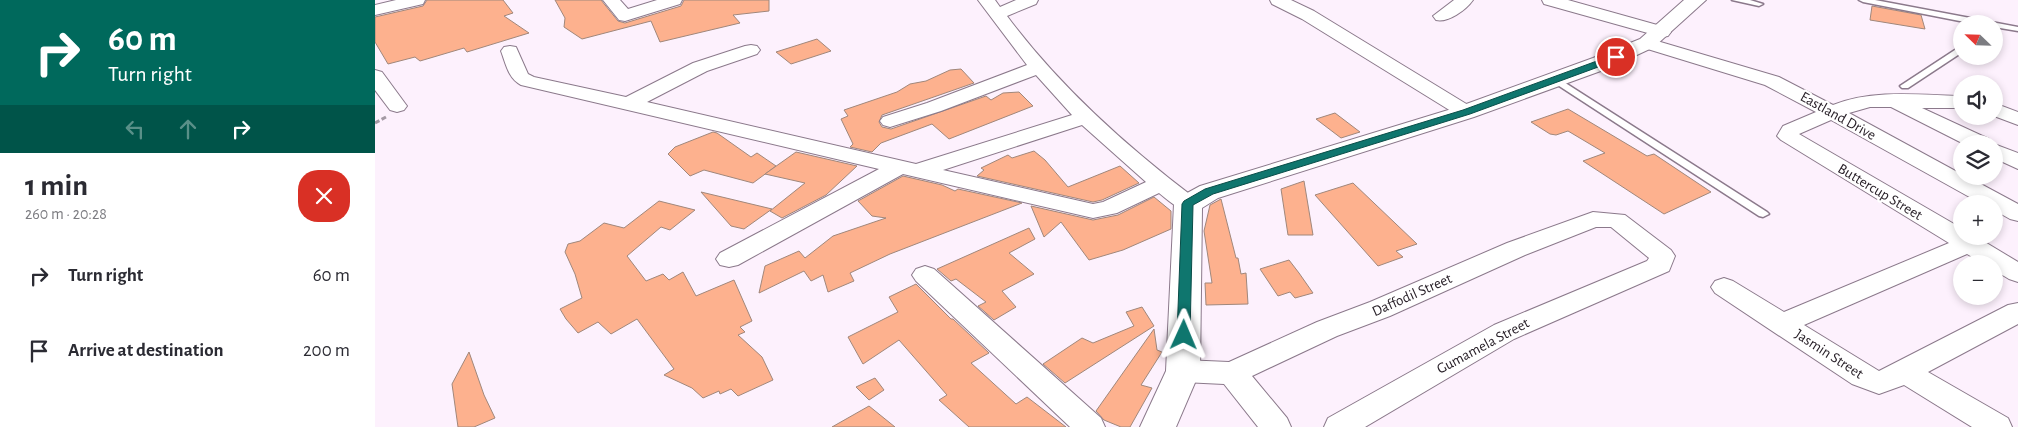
<!DOCTYPE html>
<meta charset="utf-8">
<style>
:root{--surface:#fff;--page:#f2f2f3;--text:#2b2b33;--muted:#7c7c81}
body{margin:0;font-family:"Alegreya Sans",sans-serif;background:var(--page);color:var(--text);height:100vh;display:flex;flex-direction:column;font-size:19px;white-space:nowrap}
*{box-sizing:border-box;margin:0}
p{font-size:16px;color:var(--muted)}
.icon{flex:none;width:28px;height:28px;fill:none;stroke:currentColor;stroke-width:2;stroke-linecap:round;stroke-linejoin:round}
.map{position:relative;flex:1;overflow:hidden}
.details{display:flex;flex-direction:column;background:var(--surface);width:375px}
.details>*{flex:none}
.banner{background:#00695c;color:#fff;overflow:hidden}
.needle{width:32px;rotate:293deg}
.fabs{position:absolute;left:1578px;top:15px;display:grid;gap:10px}
.fabs a{display:grid;place-items:center;width:50px;height:50px;border-radius:50%;background:var(--surface);box-shadow:0 2px 8px #0003;font-size:25px}
.pin{position:absolute;display:grid;place-items:center;width:42px;height:42px;color:#fff;margin:-21px;border:2px solid #fff;border-radius:50%;box-shadow:0 1px 5px #0007}
.me{position:absolute;width:55px;margin:-28px;rotate:1deg;stroke-linejoin:round;filter:drop-shadow(0 0 4px #0008)}
.turn{display:flex;align-items:center;gap:18px;height:105px;padding:0 25px;font-size:22px}
.turn .icon{width:65px;height:65px;stroke-width:2.5}
.turn b{display:block;font-size:35px;line-height:42px}
.lanes{display:flex;align-items:center;height:48px;padding:0 25px;background:#0003;justify-content:center;gap:25px;direction:ltr}
.lanes .off{opacity:.35}
.round{display:grid;place-items:center;flex:none;width:52px;height:52px;border-radius:20px;background:var(--page)}
.summary{display:flex;align-items:center;justify-content:space-between;height:85px;padding:0 25px}
h1{font-size:30px;font-weight:600;line-height:38px}
ul{padding:0;list-style:none}
li{display:flex;align-items:center;gap:15px;height:75px;padding:0 25px}
li div{flex:1}
li b{display:block;font-size:19px}
li em{font-style:normal}
main{display:flex;flex:1;min-height:0}
.map>svg:first-child{display:block}
</style>
<main>
<section class="details">
<div class="banner">
<div class="turn"><svg class="icon" aria-label="right" viewBox="0 0 24 24"><path d="M7 20v-9h11M14 6l5 5-5 5"/></svg><div><b>60 m</b>Turn right</div></div>
<div class="lanes"><svg class="icon off" aria-label="left" viewBox="0 0 24 24"><path d="M17 20v-9H6M10 6l-5 5 5 5"/></svg><svg class="icon off" aria-label="ahead" viewBox="0 0 24 24"><path d="M12 20V5M6 11l6-6 6 6"/></svg><svg class="icon" aria-label="right" viewBox="0 0 24 24"><path d="M7 20v-9h11M14 6l5 5-5 5"/></svg></div>
</div>
<div class="summary"><div><h1>1 min</h1><p>260 m · 20:28</p></div><a class="round" style="background:#d93025;color:#fff"><svg class="icon" aria-label="close" viewBox="0 0 24 24"><path d="M6 6l12 12M18 6L6 18"/></svg></a></div>
<ul>
<li><svg class="icon" aria-label="right" viewBox="0 0 24 24"><path d="M7 20v-9h11M14 6l5 5-5 5"/></svg><div><b>Turn right</b></div><em>60 m</em></li>
<li><svg class="icon" aria-label="arrive" viewBox="0 0 24 24"><path d="M6 21V4h12l-3 4 3 4H6"/></svg><div><b>Arrive at destination</b></div><em>200 m</em></li>
</ul>
</section>
<div class="map">
<svg width="1643" height="427" viewBox="0 0 1643 427">
<rect width="100%" height="100%" fill="#fdf1fd"/>
<g fill="#fdb18e" stroke="#a0877b">
<path d="M52,0H128L138,13L129,16L154,33L92,52L89,48L45,61L40,57L13,64L0,42V17L48,6Z"/>
<path d="M180,0H226L243,21L250,23L306,6L309,0H394V11L358,15L365,23L285,42L276,21L207,39L189,27L190,18Z"/>
<path d="M1497,6L1546,15L1550,29L1495,20Z"/>
<path d="M442,39L456,51L416,64L401,52Z"/>
<path d="M586,69L599,83L507,115L504,122L507,127L516,129L611,96L616,100L628,93L644,92L658,106L574,139L557,124L506,143L497,152L475,147L478,144L466,119L473,116L469,110L522,92L535,84L551,81L575,70Z"/>
<path d="M1193,109L1272,156L1279,154L1336,192L1289,214L1208,161L1230,153L1193,131L1181,135L1175,134L1156,122Z"/>
<path d="M960,113L985,132L966,138L941,119Z"/>
<path d="M338,132L342,133L376,157L382,153L401,166L378,183L329,170L315,176L293,154L300,147Z"/>
<path d="M659,151L670,160L693,187L745,166L764,183L727,200L718,202L602,176L609,170L606,168L633,155L637,158Z"/>
<path d="M421,152L482,166L451,195L407,218L395,211L430,183L390,174Z"/>
<path d="M528,176L567,185L580,191L583,189L647,203L515,254L475,273L479,281L453,292L448,275L436,281L429,271L384,293L390,266L424,251L430,258L458,236L511,218L497,216L483,201Z"/>
<path d="M929,181L938,235H913L906,189Z"/>
<path d="M978,183L1042,244L1021,251L1028,257L1003,266L940,195Z"/>
<path d="M326,192L397,209L369,229L356,226Z"/>
<path d="M779,197L796,211V229L748,250L714,260L686,222L669,237L656,206L718,220L743,215Z"/>
<path d="M846,199L861,258H863L866,274L871,273L873,304L831,305L830,283H837L829,231L835,205Z"/>
<path d="M284,201L320,210L295,230L286,227L252,256L271,281L288,274L294,280L308,272L321,296L359,280L377,321L365,327L370,332L363,335L387,357L398,380L363,396L356,389L345,394L344,391L328,398L317,388L289,375L299,369L262,319L236,334L223,322L203,333L191,319L185,309L207,298L200,274L190,252L193,244L205,241L229,223L249,228Z"/>
<path d="M654,228L660,239L634,253L659,274L627,291L641,307L619,320L603,306L611,302L581,279L576,281L562,269Z"/>
<path d="M914,260L924,273L938,293L920,298L915,292L903,296L885,269Z"/>
<path d="M541,284L576,319H578L614,353L596,363L641,404L652,397L691,427H594L564,400L572,395L524,340L488,364L473,337L523,312L514,297Z"/>
<path d="M767,307L779,326L690,383L668,364L707,338L718,343L759,326L751,312Z"/>
<path d="M779,329L782,350L787,352L766,385L777,388L755,427H746L729,420L721,411Z"/>
<path d="M94,352L109,395L120,418L99,427H83L77,384Z"/>
<path d="M500,378L509,390L494,400L481,387Z"/>
<path d="M494,406L520,427H457Z"/>
</g>
<g fill="none" stroke-linecap="round" stroke-linejoin="round">
<defs>
<g id="service">
<path d="M1357,0H1375L1388,4L1384,6Z"/>
<path d="M1484,0H1500L1643,27V31L1619,27V24H1600L1488,2Z"/>
<path d="M1586,46V53L1533,88H1527L1525,86Z"/>
<path d="M1181,77L1392,212L1394,214L1388,217L1384,216L1178,82V78Z"/>
</g>
<g id="minor">
<path d="M21,0H50L48,4L0,15V5Z"/>
<path d="M228,0H245L253,9L282,0H307L305,4L250,21L244,20Z"/>
<path d="M603,0H620L625,7L641,0H663L661,4L632,16C685,87 751,146 821,199L825,204L821,209C805,213 797,203 784,193L742,213L718,218L528,174L363,265L354,267L345,265L341,259L345,253L504,169L146,85C133,78 131,64 126,51L129,47L135,46L141,47L153,74L159,77L251,97L318,63L370,46L376,45L382,46L385,50L382,54L332,71L272,102L541,164L697,115L661,75L566,111L515,127L508,125L505,121L508,117L552,103L652,65ZM707,125L771,182L728,202L718,204L568,170Z"/>
<path d="M895,0H916L939,11L1098,108L1101,112L1098,116L1091,118L1084,116L927,19L897,4Z"/>
<path d="M1079,0H1098C1091,10 1073,23 1061,20L1058,16Z"/>
<path d="M1167,0H1193L1293,28L1296,32L1293,36L1287,37L1169,4Z"/>
<path d="M1272,38L1404,77L1458,105C1498,89 1545,95 1586,96V108H1547L1614,139L1617,144H1589L1516,107H1495L1474,113L1586,174V176H1591L1643,204V221L1635,219L1619,210V204H1607L1456,120L1424,134L1586,228V236H1600L1643,262V282L1634,279L1619,270V264H1609L1592,254L1429,325L1504,371L1633,305L1643,303V324L1553,372L1633,418L1637,427H1597L1529,385L1504,394L1477,384L1340,293L1336,287L1340,281L1349,278L1358,281L1409,312L1574,243L1406,140L1402,136L1408,126L1441,112L1390,85L1266,47L1263,43L1266,39Z"/>
<path d="M0,70L7,72L29,102L32,106L29,110L22,112L15,110L0,90Z"/>
<path d="M1619,103L1643,112V125L1619,116Z"/>
<path d="M1618,144H1619L1643,153V169L1619,158Z"/>
<path d="M1218,212L1250,215L1296,250L1300,256L1294,271L1139,339L990,427H949L953,418L1119,325L1272,261L1274,258L1236,227H1221L1150,255L1015,316L962,336L877,376L912,418L916,427H883L849,384L808,382L798,379L793,371L798,363L808,360L854,362L942,322L995,302L1132,243Z"/>
<path d="M550,266L559,269L726,418L730,427H695L541,281L537,275L541,269Z"/>
</g>
<path id="tertiary" d="M1309,0H1331L1279,47L1234,68L1099,117L843,198L827,208L825,371L801,427H765L791,371L799,204L803,198L825,186L1083,107L1218,58L1265,39Z"/>
</defs>
<use href="#service" stroke="#8b798b" stroke-width="3"/>
<use href="#minor" stroke="#8b798b" stroke-width="2"/>
<use href="#tertiary" stroke="#8b798b" stroke-width="2"/>
<path stroke="#a499a4" stroke-width="3" stroke-dasharray="5 2.5" stroke-linecap="butt" d="M0,123L11,117"/>
<use href="#service" fill="#fff" fill-rule="evenodd"/>
<use href="#minor" fill="#fff" fill-rule="evenodd"/>
<use href="#tertiary" fill="#fff" fill-rule="evenodd"/>
</g>
<path fill="#0f766e" stroke="#0a4d48" d="M1241,54L1246,57L1245,59L1095,114L838,194L818,205L815,335L813,338H804L802,335L807,204L809,201L830,189L1088,110Z"/>
<g text-anchor="middle" dominant-baseline="central" stroke-width="4.5" stroke-linejoin="round" paint-order="stroke">
<g font-size="15" fill="#282028" stroke="#fff">
<text transform="translate(1463 116) rotate(29)">Eastland Drive</text>
<text transform="translate(1505 192) rotate(31)">Buttercup Street</text>
<text transform="translate(1037 295) rotate(-24)">Daffodil Street</text>
<text transform="translate(1108 346) rotate(-28)">Gumamela Street</text>
<text transform="translate(1454 354) rotate(33)">Jasmin Street</text>
</g>
</g>
</svg>
<div class="fabs">
<a><svg class="needle" viewBox="-14 -14 28 28"><path d="M0-13l5 13h-10z" fill="#e53935"/><path d="M0 13l5-13h-10z" fill="#7c7c81"/></svg></a>
<a><svg class="icon" aria-label="sound" viewBox="0 0 24 24"><path d="M4 9h4l5-4v14l-5-4H4zM17 9q2 3 0 6"/></svg></a>
<a><svg class="icon" aria-label="layers" viewBox="0 0 24 24"><path d="M12 4l9 5-9 5-9-5zM3 14l9 5 9-5"/></svg></a>
<a>+</a>
<a>−</a>
</div>
<div class="pin" style="left:1241px;top:57px;background:#d93025"><svg class="icon" aria-label="arrive" viewBox="0 0 24 24"><path d="M6 21V4h12l-3 4 3 4H6"/></svg></div>
<svg class="me" style="left:809px;top:335px" viewBox="-20 -20 40 40"><path d="M0-17L14 15 0 8-14 15z" fill="#0f766e" stroke="#fff" stroke-width="4"/></svg>
</div>
</main>
